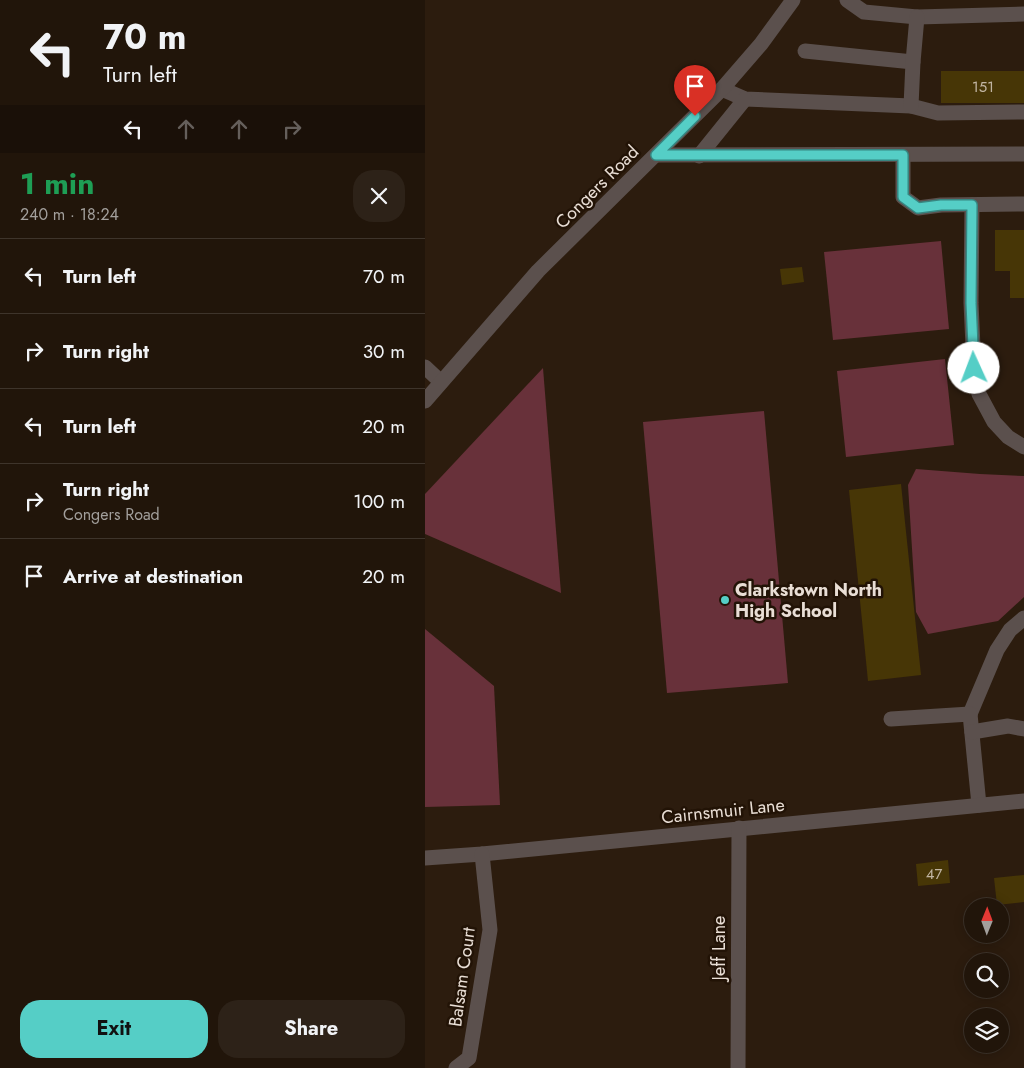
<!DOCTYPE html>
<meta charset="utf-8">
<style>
:root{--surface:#21150a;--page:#2d2218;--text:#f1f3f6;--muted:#a29f9c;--line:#3e342b;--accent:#55cec6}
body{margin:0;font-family:Jost,sans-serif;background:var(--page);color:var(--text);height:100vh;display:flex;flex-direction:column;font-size:19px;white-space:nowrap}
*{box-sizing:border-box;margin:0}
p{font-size:16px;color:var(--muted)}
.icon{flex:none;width:28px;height:28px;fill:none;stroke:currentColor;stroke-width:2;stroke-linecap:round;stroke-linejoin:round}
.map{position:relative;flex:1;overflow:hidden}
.drawer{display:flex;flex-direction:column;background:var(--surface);width:425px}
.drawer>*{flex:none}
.top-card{background:#21150a;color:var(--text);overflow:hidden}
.needle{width:32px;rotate:1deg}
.tools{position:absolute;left:539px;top:898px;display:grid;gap:10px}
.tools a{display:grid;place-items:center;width:45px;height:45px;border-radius:50%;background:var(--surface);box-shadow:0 2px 12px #0003,0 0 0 1px var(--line);font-size:25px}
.pin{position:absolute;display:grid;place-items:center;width:42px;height:42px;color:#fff;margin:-51px -21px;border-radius:50% 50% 50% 0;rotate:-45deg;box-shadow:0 0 5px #0007}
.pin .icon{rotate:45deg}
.me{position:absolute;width:55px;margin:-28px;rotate:358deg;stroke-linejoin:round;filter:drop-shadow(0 0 4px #0008)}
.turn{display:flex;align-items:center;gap:18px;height:105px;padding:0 20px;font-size:22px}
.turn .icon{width:65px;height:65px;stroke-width:2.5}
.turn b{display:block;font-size:35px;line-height:42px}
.lanes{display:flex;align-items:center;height:48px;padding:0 20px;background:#0003;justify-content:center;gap:25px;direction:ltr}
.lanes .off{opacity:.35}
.round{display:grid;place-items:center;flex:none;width:52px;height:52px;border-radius:20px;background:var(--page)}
.overview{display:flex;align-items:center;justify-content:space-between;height:85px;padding:0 20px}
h1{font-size:30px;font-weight:700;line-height:38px;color:#1e9e55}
.cta{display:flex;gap:10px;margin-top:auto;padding:10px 20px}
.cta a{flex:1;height:58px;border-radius:20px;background:var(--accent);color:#111;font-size:20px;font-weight:700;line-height:58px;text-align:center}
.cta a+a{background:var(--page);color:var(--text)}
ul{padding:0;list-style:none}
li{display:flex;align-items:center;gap:15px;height:75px;padding:0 20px;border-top:1px solid var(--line)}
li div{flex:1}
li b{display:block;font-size:19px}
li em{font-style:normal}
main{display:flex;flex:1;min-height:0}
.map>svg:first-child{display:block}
</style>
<main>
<section class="drawer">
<div class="top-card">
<div class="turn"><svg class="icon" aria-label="left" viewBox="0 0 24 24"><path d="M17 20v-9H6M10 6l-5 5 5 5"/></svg><div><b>70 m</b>Turn left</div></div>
<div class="lanes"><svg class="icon" aria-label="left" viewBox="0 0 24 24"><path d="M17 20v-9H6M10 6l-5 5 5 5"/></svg><svg class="icon off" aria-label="ahead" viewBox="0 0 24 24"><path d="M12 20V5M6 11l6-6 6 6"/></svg><svg class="icon off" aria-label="ahead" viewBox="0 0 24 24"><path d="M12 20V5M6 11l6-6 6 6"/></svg><svg class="icon off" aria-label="right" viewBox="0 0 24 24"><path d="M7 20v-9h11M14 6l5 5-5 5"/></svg></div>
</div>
<div class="overview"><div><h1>1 min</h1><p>240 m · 18:24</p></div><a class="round"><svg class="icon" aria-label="close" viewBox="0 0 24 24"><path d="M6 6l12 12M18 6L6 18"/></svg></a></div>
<ul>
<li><svg class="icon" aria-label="left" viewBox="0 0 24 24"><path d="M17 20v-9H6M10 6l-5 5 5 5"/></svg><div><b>Turn left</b></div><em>70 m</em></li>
<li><svg class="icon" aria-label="right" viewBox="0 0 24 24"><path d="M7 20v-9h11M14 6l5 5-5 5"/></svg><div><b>Turn right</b></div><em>30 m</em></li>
<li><svg class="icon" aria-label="left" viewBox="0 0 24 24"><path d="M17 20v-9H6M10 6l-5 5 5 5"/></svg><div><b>Turn left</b></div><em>20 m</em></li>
<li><svg class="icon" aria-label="right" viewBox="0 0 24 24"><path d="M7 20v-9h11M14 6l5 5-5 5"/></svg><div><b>Turn right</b><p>Congers Road</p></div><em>100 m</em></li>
<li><svg class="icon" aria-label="arrive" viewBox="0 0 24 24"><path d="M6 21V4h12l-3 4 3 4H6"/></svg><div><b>Arrive at destination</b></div><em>20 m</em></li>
</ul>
<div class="cta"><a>Exit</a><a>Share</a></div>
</section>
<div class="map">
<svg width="599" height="1068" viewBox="0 0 599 1068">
<rect width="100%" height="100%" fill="#2c1c0e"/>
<g fill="#68313a">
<path d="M516,241L524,329L408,340L399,252Z"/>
<path d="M520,359L529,445L421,457L412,371Z"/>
<path d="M118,368L136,593L0,534V494Z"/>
<path d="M339,411L363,683L242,693L218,422Z"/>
<path d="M491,469L555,474L599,476V597L573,621L503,634L491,612L483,485Z"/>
<path d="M0,629L69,686L75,805L0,807Z"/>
</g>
<g fill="#473606">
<rect x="516" y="71" width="83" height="32"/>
<path d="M570,230H599V298H585V271H570Z"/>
<path d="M377,267L379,282L357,285L355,269Z"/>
<path d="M476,484L496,675L443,681L424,490Z"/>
<path d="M523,860L525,883L493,886L491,864Z"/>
<path d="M599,875V902L572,905L569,878Z"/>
</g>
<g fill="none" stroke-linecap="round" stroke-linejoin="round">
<g stroke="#5b504d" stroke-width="15">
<path d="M422,0L439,12L492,17L599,14"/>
<path d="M380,51L488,62"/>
<path d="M297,89L320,99L486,106L513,113L599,112"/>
<path d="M486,106L488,62L492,17"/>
<path d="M231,155L599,154"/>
<path d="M478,155V197L493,208L516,205L599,204"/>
<path d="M274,156L320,99"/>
<path d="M547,205L546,303L549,368L554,394L569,422L583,437L599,447"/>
<path d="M0,367L16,382"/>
<path d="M0,401L113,271L297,89L336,44L368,0"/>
<path d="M545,714L572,650L585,630L599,618"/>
<path d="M466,719L545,714L554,805"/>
<path d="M547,732L583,726L599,729"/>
<path d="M0,858L57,854L599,801"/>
<path d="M31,1068L44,1058L65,930L57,854"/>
<path d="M313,1068L314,828"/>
</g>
</g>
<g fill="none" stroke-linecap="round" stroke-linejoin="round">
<defs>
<path id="route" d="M270,116L231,155H478V197L493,208L516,205H547L546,303L549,368"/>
</defs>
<use href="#route" stroke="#378681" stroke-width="12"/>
<use href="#route" stroke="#55cec6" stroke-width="9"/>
</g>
<circle fill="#55cec6" stroke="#221306" stroke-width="2" cx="300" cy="600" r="5"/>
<g text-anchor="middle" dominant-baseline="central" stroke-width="5" stroke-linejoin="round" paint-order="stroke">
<g font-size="15" fill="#c0b4a1">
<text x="558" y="87">151</text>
<text x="509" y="874">47</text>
</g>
<g font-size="18" fill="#e9ded5" stroke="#221306">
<text transform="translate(172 187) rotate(-45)">Congers Road</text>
<text transform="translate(298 811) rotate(-6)">Cairnsmuir Lane</text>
<text transform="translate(294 948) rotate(-90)">Jeff Lane</text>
<text transform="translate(37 977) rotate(-82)">Balsam Court</text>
</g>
<g font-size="18" font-weight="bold" fill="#e9ded5" stroke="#221306" text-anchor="start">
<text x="310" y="590">Clarkstown North<tspan x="310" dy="21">High School</tspan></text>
</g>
</g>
</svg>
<div class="tools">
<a><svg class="needle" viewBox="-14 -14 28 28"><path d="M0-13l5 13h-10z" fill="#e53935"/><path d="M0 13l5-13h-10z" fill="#a29f9c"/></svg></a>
<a><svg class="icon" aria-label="search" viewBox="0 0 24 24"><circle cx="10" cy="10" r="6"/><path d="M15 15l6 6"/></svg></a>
<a><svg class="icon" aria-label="layers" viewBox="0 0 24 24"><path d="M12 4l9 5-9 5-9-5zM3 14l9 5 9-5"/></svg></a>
</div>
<div class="pin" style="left:270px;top:116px;background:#d93025"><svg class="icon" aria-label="arrive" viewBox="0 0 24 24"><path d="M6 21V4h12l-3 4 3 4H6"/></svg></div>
<svg class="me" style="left:549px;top:368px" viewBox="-20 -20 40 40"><circle r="19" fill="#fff"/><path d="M0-13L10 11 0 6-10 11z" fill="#55cec6"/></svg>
</div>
</main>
